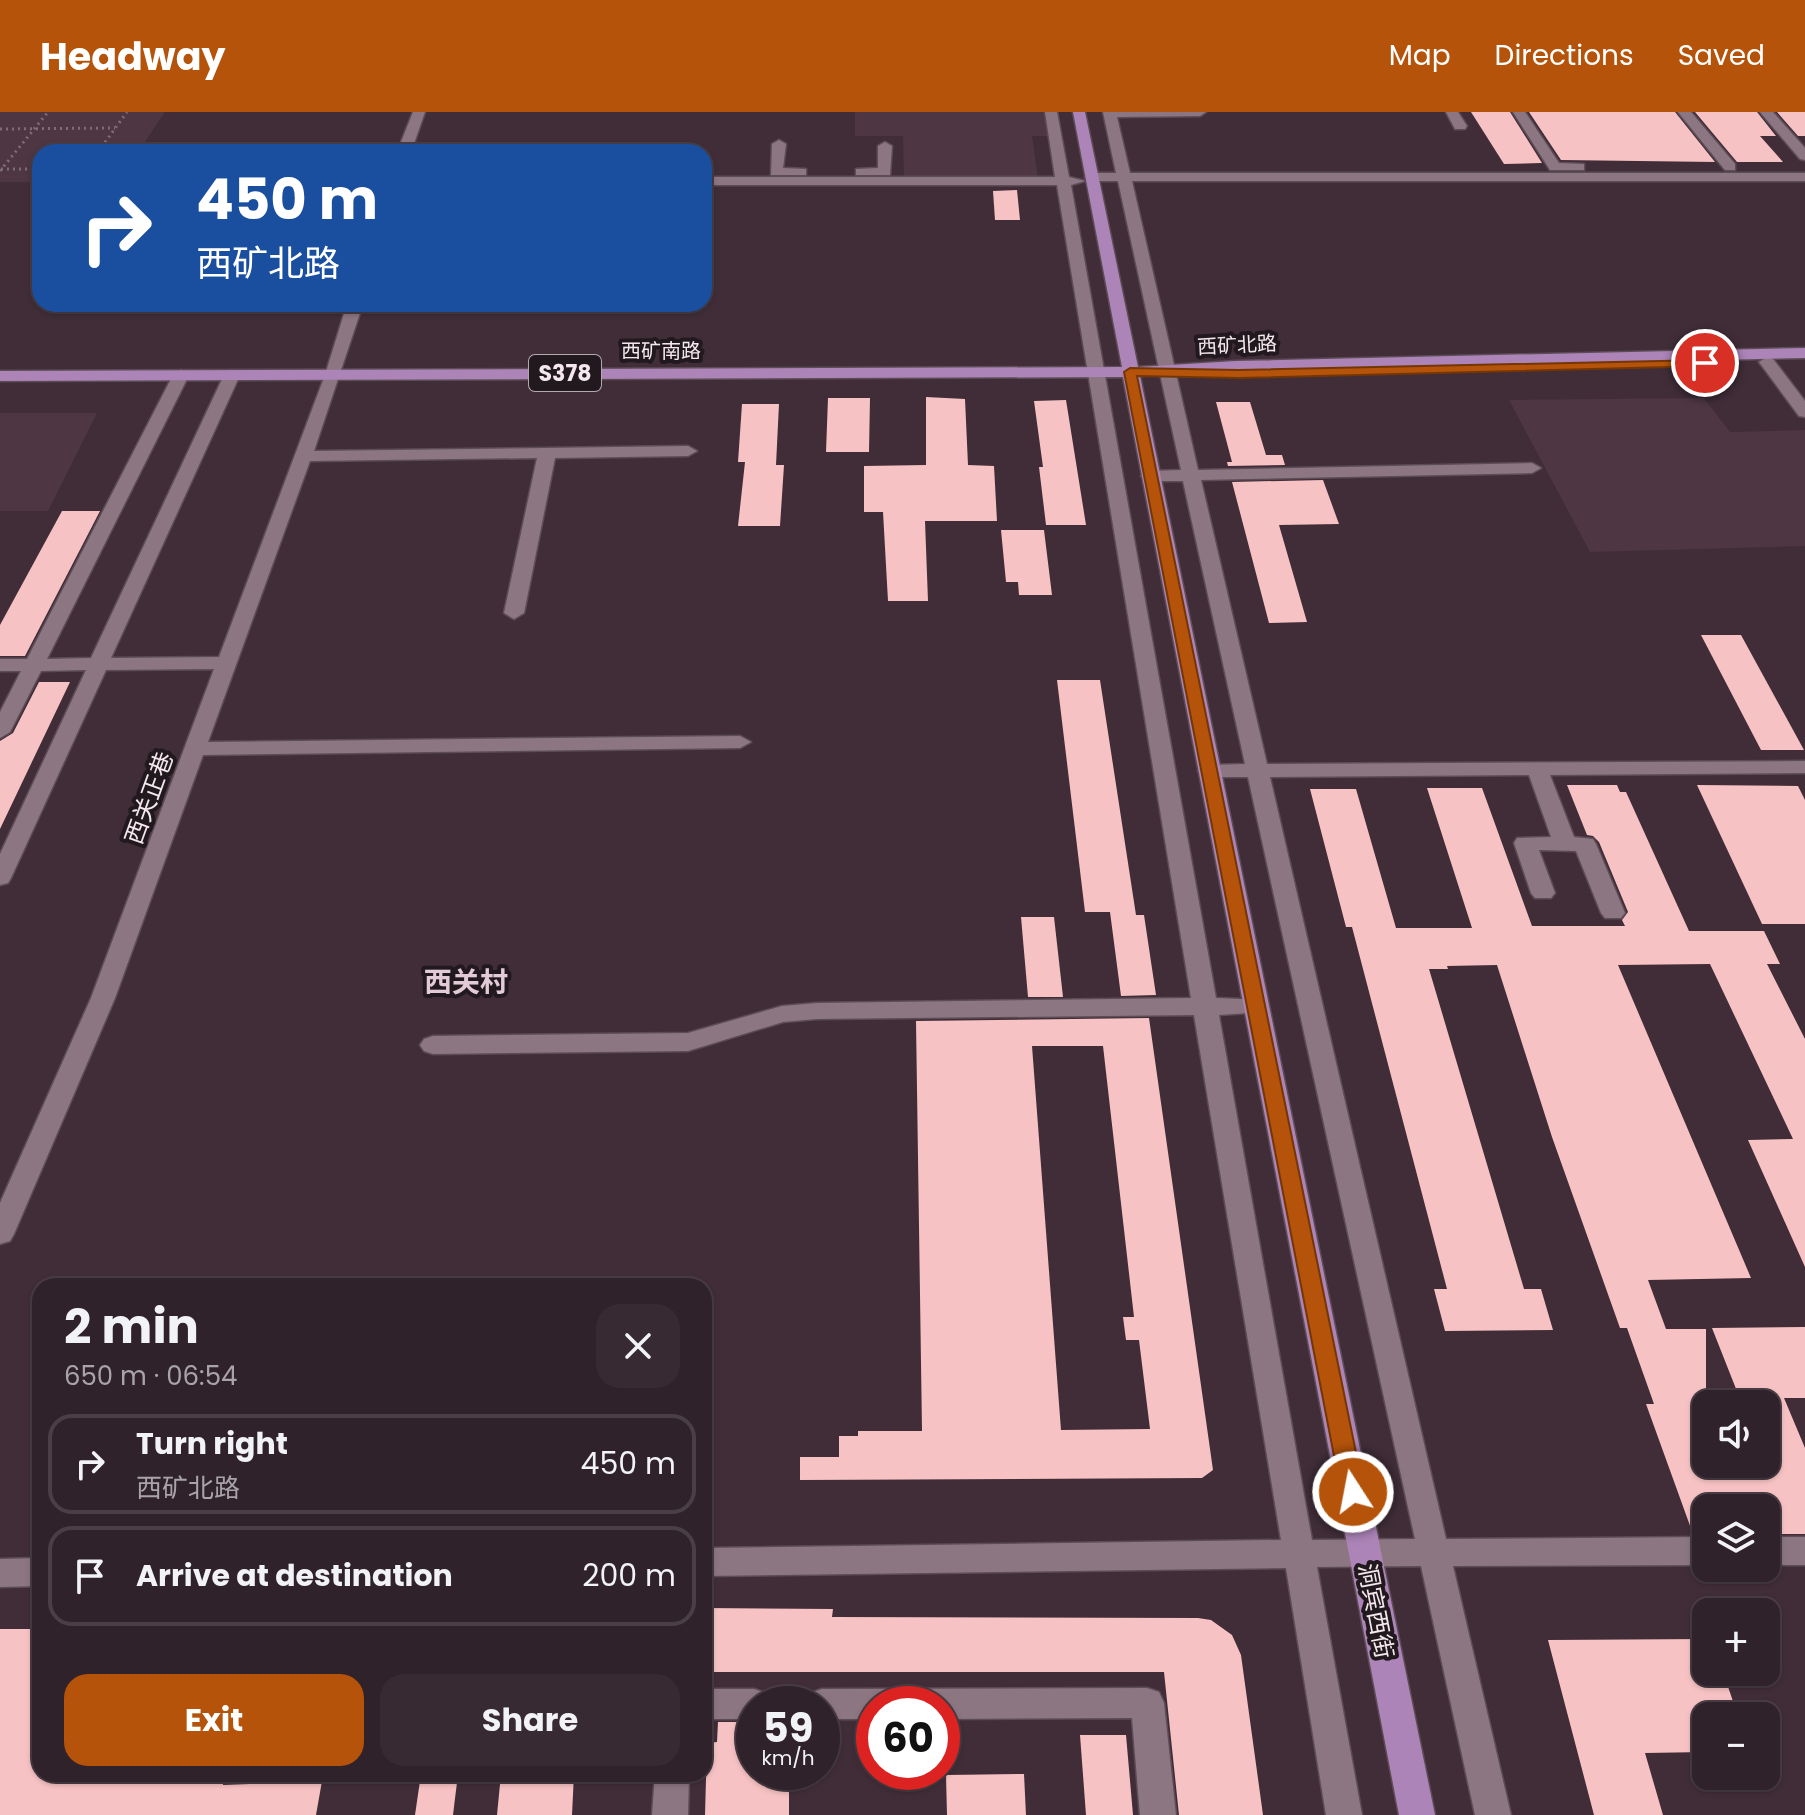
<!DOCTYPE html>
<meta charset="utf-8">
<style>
:root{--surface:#30222a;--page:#382a32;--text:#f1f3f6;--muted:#a8a4a8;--line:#4b3f47;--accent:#b45309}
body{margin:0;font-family:Poppins,"Noto Sans SC",sans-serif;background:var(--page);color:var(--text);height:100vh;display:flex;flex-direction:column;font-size:30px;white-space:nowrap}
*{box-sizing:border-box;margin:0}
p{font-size:26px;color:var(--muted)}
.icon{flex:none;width:44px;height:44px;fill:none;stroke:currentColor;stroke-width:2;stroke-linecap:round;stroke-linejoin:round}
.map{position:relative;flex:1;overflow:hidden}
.panel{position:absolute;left:32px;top:1166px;width:680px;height:504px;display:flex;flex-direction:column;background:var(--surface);border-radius:24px;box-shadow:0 2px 6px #0004,0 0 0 2px var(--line)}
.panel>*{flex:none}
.hud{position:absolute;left:32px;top:32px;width:680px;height:168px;border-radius:24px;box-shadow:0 2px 6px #0004,0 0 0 2px var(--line);background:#1a4fa0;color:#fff;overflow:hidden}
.controls{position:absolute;left:1692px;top:1278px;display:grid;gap:16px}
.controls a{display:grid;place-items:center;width:88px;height:88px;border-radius:16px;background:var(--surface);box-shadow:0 2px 6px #0004,0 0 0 2px var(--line);font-size:40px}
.speed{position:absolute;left:736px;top:1574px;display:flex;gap:16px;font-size:40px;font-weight:700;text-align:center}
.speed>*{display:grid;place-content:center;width:104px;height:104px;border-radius:50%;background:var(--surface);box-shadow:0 2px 6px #0004,0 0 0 2px var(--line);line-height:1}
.speed small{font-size:20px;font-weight:400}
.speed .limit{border:12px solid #d22;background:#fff;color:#111}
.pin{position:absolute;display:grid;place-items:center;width:68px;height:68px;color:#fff;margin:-34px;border:4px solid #fff;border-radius:50%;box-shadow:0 2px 8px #0007}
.me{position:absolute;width:88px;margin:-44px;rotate:349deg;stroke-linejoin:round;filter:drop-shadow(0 0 6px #0008)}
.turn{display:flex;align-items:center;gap:28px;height:168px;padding:0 32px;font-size:36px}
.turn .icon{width:104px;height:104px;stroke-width:2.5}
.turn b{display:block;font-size:56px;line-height:68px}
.round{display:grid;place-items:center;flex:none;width:84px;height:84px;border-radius:24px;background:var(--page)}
.headline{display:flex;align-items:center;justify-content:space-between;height:136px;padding:0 32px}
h1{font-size:48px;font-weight:700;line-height:60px}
.button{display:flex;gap:16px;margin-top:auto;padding:16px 32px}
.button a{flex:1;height:92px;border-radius:24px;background:var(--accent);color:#fff;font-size:32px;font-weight:700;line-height:92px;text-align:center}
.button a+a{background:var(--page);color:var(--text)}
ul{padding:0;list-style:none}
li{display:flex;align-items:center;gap:24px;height:100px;margin:0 16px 12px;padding:0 16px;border:4px solid var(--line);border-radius:24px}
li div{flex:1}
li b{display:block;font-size:30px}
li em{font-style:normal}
header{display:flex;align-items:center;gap:48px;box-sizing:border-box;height:112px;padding:0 40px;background:var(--accent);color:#fff}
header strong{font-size:38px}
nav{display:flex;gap:44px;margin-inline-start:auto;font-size:28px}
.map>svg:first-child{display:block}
</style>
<header>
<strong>Headway</strong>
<nav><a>Map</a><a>Directions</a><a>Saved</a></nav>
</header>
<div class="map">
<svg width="1805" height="1703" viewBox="0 0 1805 1703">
<rect width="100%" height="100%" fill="#402d38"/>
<g fill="#4e3643">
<path d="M0,0H165L138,40H40V70H0Z"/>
<path d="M855,0H1046L1050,24H1032L1038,67H904L903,24H855Z"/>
<path d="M1704,286L1730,320L1805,318V434L1590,440L1509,288Z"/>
<path d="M0,301H97L48,399H0Z"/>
</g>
<g fill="#f7c2c3" fill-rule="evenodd">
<path d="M1471,0H1510L1542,51L1504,52Z"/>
<path d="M1529,0H1675L1715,50L1561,48Z"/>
<path d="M1695,0H1757L1776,24H1760L1783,50H1737Z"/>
<path d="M1777,0H1805V24H1798Z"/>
<path d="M1017,78L1020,108H995L993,79Z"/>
<path d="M926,285L965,287L968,353L994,354L997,409H925L928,489H888L883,400H864V354L926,353Z"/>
<path d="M828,286H870L869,340H826Z"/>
<path d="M1066,288L1086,413H1046L1039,355H1043L1034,289Z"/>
<path d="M1216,290H1250L1266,343H1282L1285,353L1228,354L1227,350H1232Z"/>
<path d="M742,292H779L776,353H784L780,414H738L745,350H738Z"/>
<path d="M1323,368L1339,412L1279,413L1307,510L1269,511L1232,370Z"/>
<path d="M62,399H100L25,544H0V513Z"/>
<path d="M1001,418H1044L1052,483H1019L1018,470H1006Z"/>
<path d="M1701,523H1741L1804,638H1761Z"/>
<path d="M1057,568H1100L1136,803H1144L1156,883L1121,884L1110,800H1085Z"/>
<path d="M39,570H70L0,717V629L13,621Z"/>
<path d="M1567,673H1617L1620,680H1626L1689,819H1764L1780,852H1767L1805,927V1155L1748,1028L1793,1027L1710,852L1618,853L1751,1166L1648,1168L1666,1217H1706V1352H1766V1292H1742L1712,1216L1805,1215V1286H1784L1805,1336V1422H1766V1396H1706V1422H1693L1646,1292H1654L1627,1216H1620L1552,1025L1497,853L1447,854L1448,857H1429L1524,1177H1541L1553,1218L1445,1219L1434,1177H1447L1352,815H1346L1310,677H1356L1396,816H1472L1427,676H1482L1532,814H1625L1622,808L1628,800L1599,730L1593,724L1587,723Z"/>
<path d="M1697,673L1798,674L1805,688V812H1762Z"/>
<path d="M1021,805H1054L1063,885H1028Z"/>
<path d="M1149,906L1213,1358L1202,1366L800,1368V1345H839V1324H858V1319H922L916,909ZM1032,934H1103L1134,1205H1123L1126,1228H1139L1150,1317L1061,1318Z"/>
<path d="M704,1496L833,1497L832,1505L1198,1506L1211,1508L1232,1523L1241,1543L1263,1703H1179L1164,1560H704Z"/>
<path d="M0,1517H40V1662H225L223,1673L322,1669L316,1703H0Z"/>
<path d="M1706,1527V1560H1723L1738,1604H1706V1640L1645,1641L1663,1703H1594L1548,1528Z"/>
<path d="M718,1610H754V1660H789V1703H705L707,1631L717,1630Z"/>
<path d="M1080,1623H1126L1133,1703H1086Z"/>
<path d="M421,1662H458L453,1703H415Z"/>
<path d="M501,1662H574L572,1703H497Z"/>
<path d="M1024,1662L1026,1703H947L946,1663Z"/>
</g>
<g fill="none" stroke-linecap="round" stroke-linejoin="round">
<defs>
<g id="minor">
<path d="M413,0H425L411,40H397Z"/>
<path d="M1045,0H1057L1069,65L1085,69L1071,73L1216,886L1264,888L1267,894L1264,900L1219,903L1312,1428L1415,1427L1248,665H1209L1198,659L1209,653L1245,652L1183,369H1150L1141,364L1150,359L1181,358L1118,69H1092L1085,65L1092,61H1116L1103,0H1206L1200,4L1117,5L1130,61H1805V69H1132L1198,358L1532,351L1541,356L1532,361L1201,368L1267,652L1805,649V661L1550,663L1574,725L1593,727L1596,732L1625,801L1621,806H1605L1601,801L1576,739L1539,738L1555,781L1551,786H1535L1531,781L1514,731L1517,726L1551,725L1529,663L1270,665L1446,1427L1706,1425V1453L1453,1454L1511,1703H1475L1421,1454L1317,1455L1362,1703H1326L1286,1456L704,1464V1436L1281,1428L1194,903L817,907L783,910L688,939L433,942L424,939L420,933L424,927L433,924L688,921L782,894L817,891L1191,886L1057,73H704V65H1055Z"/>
<path d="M1446,0H1458L1467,14L1465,17H1455Z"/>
<path d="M1513,0H1525L1559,51L1584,52V58H1550Z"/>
<path d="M1678,0H1691L1735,52V58H1725Z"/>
<path d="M1760,0H1773L1805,36V48L1800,47Z"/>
<path d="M779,28L786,32L783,56L806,57V63H771L772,32Z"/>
<path d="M885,30L892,34L890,63H856V57L878,56V34Z"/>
<path d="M347,192H363L314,339L688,334L697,339L688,344L555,346L524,501L514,507L504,501L537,346L310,349L208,630L740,624L751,630L740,636L203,643L115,886L14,1122L10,1129L0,1132V1091L91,886L214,557L106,558L11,766L8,771L0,773V742L86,558L41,559L10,620L0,626V600L21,559H0V547H27L173,263L181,258L189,263L47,547L91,546L224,263L232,258L240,263L111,546L219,545L325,263Z"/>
<path d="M1767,245L1773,247L1805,289V305L1799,304L1759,250Z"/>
<rect x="1766" y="1425" width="39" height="28"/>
<path d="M40,1446V1474L0,1475V1447Z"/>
<path d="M1147,1576L1159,1580L1164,1591L1176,1703H1140L1132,1606L942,1607V1592H874V1607H822V1592H805L810,1581L822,1577Z"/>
<path d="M704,1577H754L766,1581L771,1592H754V1607H704Z"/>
<path d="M655,1662H689L688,1703H652Z"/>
</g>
<path id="major" d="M1073,0H1085L1138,255L1236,249L1805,236V246L1236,259L1140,264L1435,1703H1399L1123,265L0,269V259L1122,255Z"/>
</defs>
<use href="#minor" stroke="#5c4c55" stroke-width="3"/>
<use href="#major" stroke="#5c4c55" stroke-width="3"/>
<g stroke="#7e6d76" stroke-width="3" stroke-dasharray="2 4" stroke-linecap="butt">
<path d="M0,17L115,16"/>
<path d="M98,40L127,0"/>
<path d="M1,57H40"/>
<path d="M0,59L48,0"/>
</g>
<use href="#minor" fill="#8c7681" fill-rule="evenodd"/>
<use href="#major" fill="#ac84b8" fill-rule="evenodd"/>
</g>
<path fill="#b45309" stroke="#753606" stroke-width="2" d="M1705,248L1710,249V254L1239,266L1137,264L1364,1380L1361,1387L1353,1390L1344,1387L1341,1380L1124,260L1130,256L1239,258Z"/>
<g text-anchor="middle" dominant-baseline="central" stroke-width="8" stroke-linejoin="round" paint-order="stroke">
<g font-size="20" fill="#f4e7ed" stroke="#21191d">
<text transform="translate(1237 233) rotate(-3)">西矿北路</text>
<text x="661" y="239">西矿南路</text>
</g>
<rect fill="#21191d" stroke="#b5a9af" stroke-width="2" x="529" y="243" width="72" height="36" rx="6"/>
<g font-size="22" font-weight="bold" fill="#f4e7ed">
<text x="565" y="261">S378</text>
</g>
<g font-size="24" fill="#f4e7ed" stroke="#21191d">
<text transform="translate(149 686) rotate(-70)">西关正巷</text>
<text transform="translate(1376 1499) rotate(79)">洞宾西街</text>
</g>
<g font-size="28" font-weight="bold" fill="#e3cad7" stroke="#21191d">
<text x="466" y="870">西关村</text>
</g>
</g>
</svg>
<div class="controls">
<a><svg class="icon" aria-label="sound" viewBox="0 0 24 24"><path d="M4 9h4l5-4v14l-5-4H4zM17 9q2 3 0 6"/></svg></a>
<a><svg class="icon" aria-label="layers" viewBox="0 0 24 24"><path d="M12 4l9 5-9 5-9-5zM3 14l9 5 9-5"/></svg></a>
<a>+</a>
<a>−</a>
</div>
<div class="speed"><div>59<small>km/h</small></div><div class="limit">60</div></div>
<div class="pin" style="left:1705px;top:251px;background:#d93025"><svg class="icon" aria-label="arrive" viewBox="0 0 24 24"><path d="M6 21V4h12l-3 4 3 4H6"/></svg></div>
<svg class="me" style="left:1353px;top:1380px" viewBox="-20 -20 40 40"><circle r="17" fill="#b45309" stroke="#fff" stroke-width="3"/><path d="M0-11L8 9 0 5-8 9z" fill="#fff"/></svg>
<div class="hud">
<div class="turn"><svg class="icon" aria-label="right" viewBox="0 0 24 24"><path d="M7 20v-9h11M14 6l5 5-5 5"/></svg><div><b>450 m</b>西矿北路</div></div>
</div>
<section class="panel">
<div class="headline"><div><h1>2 min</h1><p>650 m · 06:54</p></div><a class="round"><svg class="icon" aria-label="close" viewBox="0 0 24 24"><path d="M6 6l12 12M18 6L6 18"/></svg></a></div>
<ul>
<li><svg class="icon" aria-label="right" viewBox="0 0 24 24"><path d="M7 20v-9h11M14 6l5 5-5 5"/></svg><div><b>Turn right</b><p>西矿北路</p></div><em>450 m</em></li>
<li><svg class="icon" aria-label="arrive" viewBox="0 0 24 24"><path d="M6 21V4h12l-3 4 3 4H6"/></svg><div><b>Arrive at destination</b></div><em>200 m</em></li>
</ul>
<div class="button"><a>Exit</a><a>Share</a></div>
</section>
</div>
